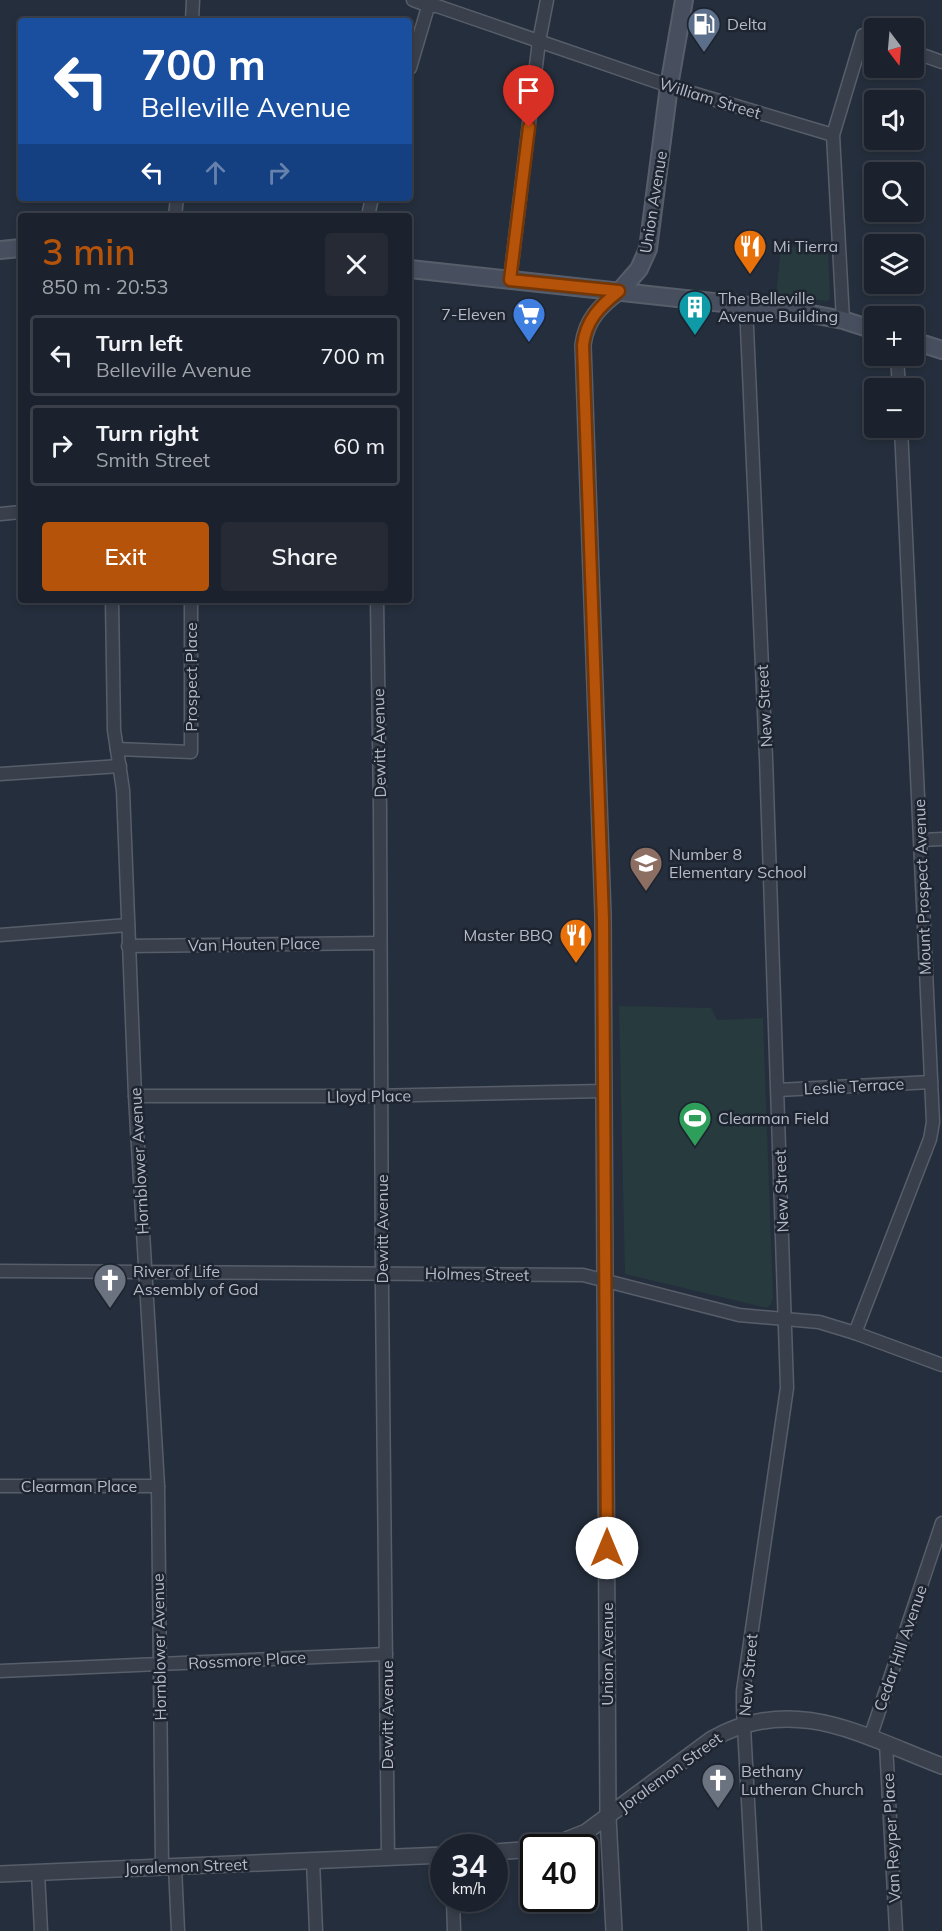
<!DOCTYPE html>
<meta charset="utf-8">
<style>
:root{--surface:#1c222d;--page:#252a35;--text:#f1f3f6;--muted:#a0a4aa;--line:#3a3f49;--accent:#b45309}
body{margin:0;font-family:Mulish,sans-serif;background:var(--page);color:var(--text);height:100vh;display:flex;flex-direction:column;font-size:22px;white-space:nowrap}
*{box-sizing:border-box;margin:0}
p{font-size:20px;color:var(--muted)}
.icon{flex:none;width:33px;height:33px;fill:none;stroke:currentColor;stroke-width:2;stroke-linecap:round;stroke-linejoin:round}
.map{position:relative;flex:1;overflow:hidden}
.sheet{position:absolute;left:18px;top:213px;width:394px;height:390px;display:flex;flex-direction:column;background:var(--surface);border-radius:6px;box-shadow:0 3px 9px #0003,0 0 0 2px var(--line)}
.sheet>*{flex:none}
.hud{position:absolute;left:18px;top:18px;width:394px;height:183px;border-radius:6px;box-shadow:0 3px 9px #0003,0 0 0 2px var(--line);background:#1a4fa0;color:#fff;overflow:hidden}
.needle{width:39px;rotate:164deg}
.tools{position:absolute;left:864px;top:18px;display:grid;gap:12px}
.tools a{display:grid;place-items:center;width:60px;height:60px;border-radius:6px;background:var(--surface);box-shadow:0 3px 9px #0003,0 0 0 2px var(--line);font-size:30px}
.speed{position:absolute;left:430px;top:1834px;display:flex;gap:12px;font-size:30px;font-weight:700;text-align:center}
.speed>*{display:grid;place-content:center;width:78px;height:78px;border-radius:50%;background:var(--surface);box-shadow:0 3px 9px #0003,0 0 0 2px var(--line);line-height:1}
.speed small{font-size:15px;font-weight:400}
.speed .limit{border:3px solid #111;border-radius:9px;background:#fff;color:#111}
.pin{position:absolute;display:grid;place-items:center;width:51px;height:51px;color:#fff;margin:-62px -26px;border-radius:50% 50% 50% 0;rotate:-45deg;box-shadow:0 0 6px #0007}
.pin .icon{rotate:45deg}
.me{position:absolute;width:66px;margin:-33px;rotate:0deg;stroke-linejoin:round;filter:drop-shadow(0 0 4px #0008)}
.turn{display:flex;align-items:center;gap:21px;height:126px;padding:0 24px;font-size:27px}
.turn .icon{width:78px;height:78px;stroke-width:2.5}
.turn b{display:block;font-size:42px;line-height:51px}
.lanes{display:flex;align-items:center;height:57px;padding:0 24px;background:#0003;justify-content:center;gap:30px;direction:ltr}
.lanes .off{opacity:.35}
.round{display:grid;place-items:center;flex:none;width:63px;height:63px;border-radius:6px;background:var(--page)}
.summary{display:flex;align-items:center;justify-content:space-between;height:102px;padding:0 24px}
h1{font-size:36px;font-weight:600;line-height:45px;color:var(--accent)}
.cta{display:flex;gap:12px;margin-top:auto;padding:12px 24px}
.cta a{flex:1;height:69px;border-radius:6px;background:var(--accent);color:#fff;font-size:24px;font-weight:600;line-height:69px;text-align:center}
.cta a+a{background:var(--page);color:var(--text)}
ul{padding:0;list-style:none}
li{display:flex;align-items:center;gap:18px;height:81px;margin:0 12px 9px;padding:0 12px;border:3px solid var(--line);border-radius:6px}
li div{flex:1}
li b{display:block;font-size:22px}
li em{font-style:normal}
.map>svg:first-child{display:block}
</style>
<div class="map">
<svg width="942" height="1931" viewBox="0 0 942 1931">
<rect width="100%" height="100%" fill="#252e3c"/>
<g fill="#273a3d">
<path d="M781,246L828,250L830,299L827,301L776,296Z"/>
<path d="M619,1006L711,1008L717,1020L763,1018L773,1298L771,1304L767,1308L625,1274Z"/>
</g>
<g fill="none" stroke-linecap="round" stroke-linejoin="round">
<defs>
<g id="minor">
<path d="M413,0L429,6H437L669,86L833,135"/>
<path d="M192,21L193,0"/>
<path d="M914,52L942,62"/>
<path d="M410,68L430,0"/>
<path d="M175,216L177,198"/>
<path d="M368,216L372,198"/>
<path d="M510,280L539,41L547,0"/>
<path d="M746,305L766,758L787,1388L743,1691V1708L755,1931"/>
<path d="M843,320L833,135L863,35L874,39"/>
<path d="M897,356L899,388"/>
<path d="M0,514L21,512"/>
<path d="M112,600L114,730L123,790L135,1096L158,1486L162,1867"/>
<path d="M377,600L380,809L382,1292L388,1858"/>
<path d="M117,749L191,752V600"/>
<path d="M0,774L120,766"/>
<path d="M921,840L942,839"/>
<path d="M0,935L128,925"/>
<path d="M128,946L380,943"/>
<path d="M778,1090L931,1082"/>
<path d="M135,1096H370L604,1091"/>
<path d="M0,1271L583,1275L739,1315L819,1322L855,1333L942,1365"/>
<path d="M855,1333L930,1139L933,1122L901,428"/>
<path d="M0,1486H158"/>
<path d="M0,1671L386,1654"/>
<path d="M870,1738L942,1523"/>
<path d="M886,1744L896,1931"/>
<path d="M313,1861L316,1931"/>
<path d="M175,1867L178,1931"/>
<path d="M38,1873L41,1931"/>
<path d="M453,1899L454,1931"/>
</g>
<g id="tertiary">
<path d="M540,1848L556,1844L586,1832L712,1739C794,1693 863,1736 942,1766"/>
<path d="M495,1852L534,1849"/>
<path d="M0,1874L444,1855"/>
<path d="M614,1931L608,1817L603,915L583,345C586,320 600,306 619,292"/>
</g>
<g id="secondary">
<path d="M0,250L21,248"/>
<path d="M410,269L796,311L843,320L874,330"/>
<path d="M619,292L639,269L648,249L669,86L684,0"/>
<path d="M914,341L942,350"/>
</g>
</defs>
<use href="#minor" stroke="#575e6a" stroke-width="15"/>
<use href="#tertiary" stroke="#575e6a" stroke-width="18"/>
<use href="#secondary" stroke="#575e6a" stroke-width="20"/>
<use href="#minor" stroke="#39404c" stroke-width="12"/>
<use href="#tertiary" stroke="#39404c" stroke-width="15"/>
<use href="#secondary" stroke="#474f5f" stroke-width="16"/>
</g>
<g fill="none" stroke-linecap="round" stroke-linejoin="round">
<defs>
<path id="route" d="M529,127L510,280L619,291C600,306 586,320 583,345L603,920L607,1548"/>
</defs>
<use href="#route" stroke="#753606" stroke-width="15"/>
<use href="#route" stroke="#b45309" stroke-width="10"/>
</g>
<defs>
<symbol id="fuel-pin" viewBox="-11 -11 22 30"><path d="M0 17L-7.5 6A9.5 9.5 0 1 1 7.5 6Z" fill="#5c6f8a" stroke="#1e2531"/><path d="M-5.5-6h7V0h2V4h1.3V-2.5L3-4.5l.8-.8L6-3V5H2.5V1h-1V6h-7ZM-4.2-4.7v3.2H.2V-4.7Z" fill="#fff"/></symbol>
<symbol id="restaurant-pin" viewBox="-11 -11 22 30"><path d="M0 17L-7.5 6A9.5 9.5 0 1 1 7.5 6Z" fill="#e8710a" stroke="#1e2531"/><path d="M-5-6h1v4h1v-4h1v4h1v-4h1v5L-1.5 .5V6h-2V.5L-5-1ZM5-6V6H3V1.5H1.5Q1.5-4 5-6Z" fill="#fff"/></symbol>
<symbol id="building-pin" viewBox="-11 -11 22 30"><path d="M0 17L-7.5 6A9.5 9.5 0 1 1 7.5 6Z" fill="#0f9aa8" stroke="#1e2531"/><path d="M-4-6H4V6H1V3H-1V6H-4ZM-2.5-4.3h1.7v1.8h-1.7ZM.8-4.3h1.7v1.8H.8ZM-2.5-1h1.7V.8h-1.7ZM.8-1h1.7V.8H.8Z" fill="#fff"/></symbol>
<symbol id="supermarket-pin" viewBox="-11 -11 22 30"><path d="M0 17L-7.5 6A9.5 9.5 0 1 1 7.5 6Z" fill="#3f7fe0" stroke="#1e2531"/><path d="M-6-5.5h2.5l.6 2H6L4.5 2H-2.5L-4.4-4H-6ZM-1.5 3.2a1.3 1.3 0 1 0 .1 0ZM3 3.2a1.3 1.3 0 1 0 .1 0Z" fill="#fff"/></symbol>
<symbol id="school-pin" viewBox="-11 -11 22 30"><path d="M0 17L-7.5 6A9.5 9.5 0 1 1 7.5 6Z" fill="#8d6e63" stroke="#1e2531"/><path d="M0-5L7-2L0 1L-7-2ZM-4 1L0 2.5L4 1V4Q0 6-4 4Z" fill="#fff"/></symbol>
<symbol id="stadium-pin" viewBox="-11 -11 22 30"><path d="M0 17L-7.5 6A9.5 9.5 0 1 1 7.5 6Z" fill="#2e9e5b" stroke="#1e2531"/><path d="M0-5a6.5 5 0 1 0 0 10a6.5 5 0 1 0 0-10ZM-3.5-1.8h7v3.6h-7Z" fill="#fff"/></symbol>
<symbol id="church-pin" viewBox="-11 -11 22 30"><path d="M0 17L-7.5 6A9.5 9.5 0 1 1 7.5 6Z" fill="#6b7280" stroke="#1e2531"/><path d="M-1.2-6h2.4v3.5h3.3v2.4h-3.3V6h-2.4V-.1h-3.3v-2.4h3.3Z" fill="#fff"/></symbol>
</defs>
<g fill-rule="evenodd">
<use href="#fuel-pin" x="685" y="5" width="38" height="52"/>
<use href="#restaurant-pin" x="731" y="227" width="38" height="52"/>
<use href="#building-pin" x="676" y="288" width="38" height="52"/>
<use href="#supermarket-pin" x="510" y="295" width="38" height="52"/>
<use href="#school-pin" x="627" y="844" width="38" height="52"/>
<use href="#restaurant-pin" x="557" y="916" width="38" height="52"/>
<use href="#stadium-pin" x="676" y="1099" width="38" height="52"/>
<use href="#church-pin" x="91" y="1261" width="38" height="52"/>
<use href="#church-pin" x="699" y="1761" width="38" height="52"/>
</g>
<g text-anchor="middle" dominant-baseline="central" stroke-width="5" stroke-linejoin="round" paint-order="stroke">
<g font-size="16" fill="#b5bbc7" stroke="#1e2531" text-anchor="start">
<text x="727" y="24">Delta</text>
<text x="773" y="246">Mi Tierra</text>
<text x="718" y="298">The Belleville<tspan x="718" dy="18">Avenue Building</tspan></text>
<text x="506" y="314" text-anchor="end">7-Eleven</text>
<text x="669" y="854">Number 8<tspan x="669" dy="18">Elementary School</tspan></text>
<text x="553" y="935" text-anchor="end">Master BBQ</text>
<text x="718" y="1118">Clearman Field</text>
<text x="133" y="1271">River of Life<tspan x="133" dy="18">Assembly of God</tspan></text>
<text x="741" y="1771">Bethany<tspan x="741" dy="18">Lutheran Church</tspan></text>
</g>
<g font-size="16" fill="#b5bbc7" stroke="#1e2531">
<text transform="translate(710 98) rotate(17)">William Street</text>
<text transform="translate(653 202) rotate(-81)">Union Avenue</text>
<text transform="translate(191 677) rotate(-90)">Prospect Place</text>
<text transform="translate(764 706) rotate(-93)">New Street</text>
<text transform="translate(379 743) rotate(-91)">Dewitt Avenue</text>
<text transform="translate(922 887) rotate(-92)">Mount Prospect Avenue</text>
<text transform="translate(254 944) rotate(-1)">Van Houten Place</text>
<text transform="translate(854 1086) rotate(-3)">Leslie Terrace</text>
<text transform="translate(369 1096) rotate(-1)">Lloyd Place</text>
<text transform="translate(139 1161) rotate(-93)">Hornblower Avenue</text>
<text transform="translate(781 1191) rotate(-92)">New Street</text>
<text transform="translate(382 1229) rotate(-90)">Dewitt Avenue</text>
<text transform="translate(477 1274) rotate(1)">Holmes Street</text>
<text x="79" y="1486">Clearman Place</text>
<text transform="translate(159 1647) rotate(-91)">Hornblower Avenue</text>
<text transform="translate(900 1648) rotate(-71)">Cedar Hill Avenue</text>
<text transform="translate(607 1654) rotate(-90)">Union Avenue</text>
<text transform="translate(247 1660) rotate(-3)">Rossmore Place</text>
<text transform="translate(748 1675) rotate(-85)">New Street</text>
<text transform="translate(387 1715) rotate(-90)">Dewitt Avenue</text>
<text transform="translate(670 1772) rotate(-36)">Joralemon Street</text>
<text transform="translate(891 1838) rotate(-93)">Van Reyper Place</text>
<text transform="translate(186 1866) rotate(-2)">Joralemon Street</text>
</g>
</g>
</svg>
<div class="tools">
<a><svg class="needle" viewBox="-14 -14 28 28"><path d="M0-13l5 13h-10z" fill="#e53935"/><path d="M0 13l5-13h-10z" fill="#a0a4aa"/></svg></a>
<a><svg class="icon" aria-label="sound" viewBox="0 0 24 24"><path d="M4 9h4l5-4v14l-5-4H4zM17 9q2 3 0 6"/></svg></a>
<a><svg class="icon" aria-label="search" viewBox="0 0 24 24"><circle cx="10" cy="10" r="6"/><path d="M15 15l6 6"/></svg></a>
<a><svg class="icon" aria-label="layers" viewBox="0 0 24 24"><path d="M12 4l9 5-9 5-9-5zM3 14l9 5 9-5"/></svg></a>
<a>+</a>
<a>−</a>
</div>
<div class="speed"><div>34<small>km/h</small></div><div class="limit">40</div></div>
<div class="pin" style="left:529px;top:127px;background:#d93025"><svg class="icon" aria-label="arrive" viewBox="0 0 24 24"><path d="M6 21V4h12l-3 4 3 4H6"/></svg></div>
<svg class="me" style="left:607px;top:1548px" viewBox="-20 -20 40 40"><circle r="19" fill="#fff"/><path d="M0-13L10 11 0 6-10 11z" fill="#b45309"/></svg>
<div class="hud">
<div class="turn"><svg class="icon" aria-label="left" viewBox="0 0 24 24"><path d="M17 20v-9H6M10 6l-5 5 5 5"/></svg><div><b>700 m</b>Belleville Avenue</div></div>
<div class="lanes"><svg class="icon" aria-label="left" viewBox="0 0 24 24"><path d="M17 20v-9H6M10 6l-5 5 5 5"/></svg><svg class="icon off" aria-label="ahead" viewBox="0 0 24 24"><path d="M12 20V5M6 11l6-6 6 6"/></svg><svg class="icon off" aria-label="right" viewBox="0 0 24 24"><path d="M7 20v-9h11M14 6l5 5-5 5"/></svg></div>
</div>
<section class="sheet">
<div class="summary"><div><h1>3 min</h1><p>850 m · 20:53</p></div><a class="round"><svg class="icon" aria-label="close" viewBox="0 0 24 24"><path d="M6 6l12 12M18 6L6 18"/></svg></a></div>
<ul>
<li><svg class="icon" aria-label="left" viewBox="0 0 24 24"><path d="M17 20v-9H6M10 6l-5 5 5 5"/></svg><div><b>Turn left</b><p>Belleville Avenue</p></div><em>700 m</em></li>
<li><svg class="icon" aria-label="right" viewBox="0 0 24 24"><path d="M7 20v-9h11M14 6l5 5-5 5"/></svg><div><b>Turn right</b><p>Smith Street</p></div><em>60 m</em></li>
</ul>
<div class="cta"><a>Exit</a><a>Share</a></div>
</section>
</div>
